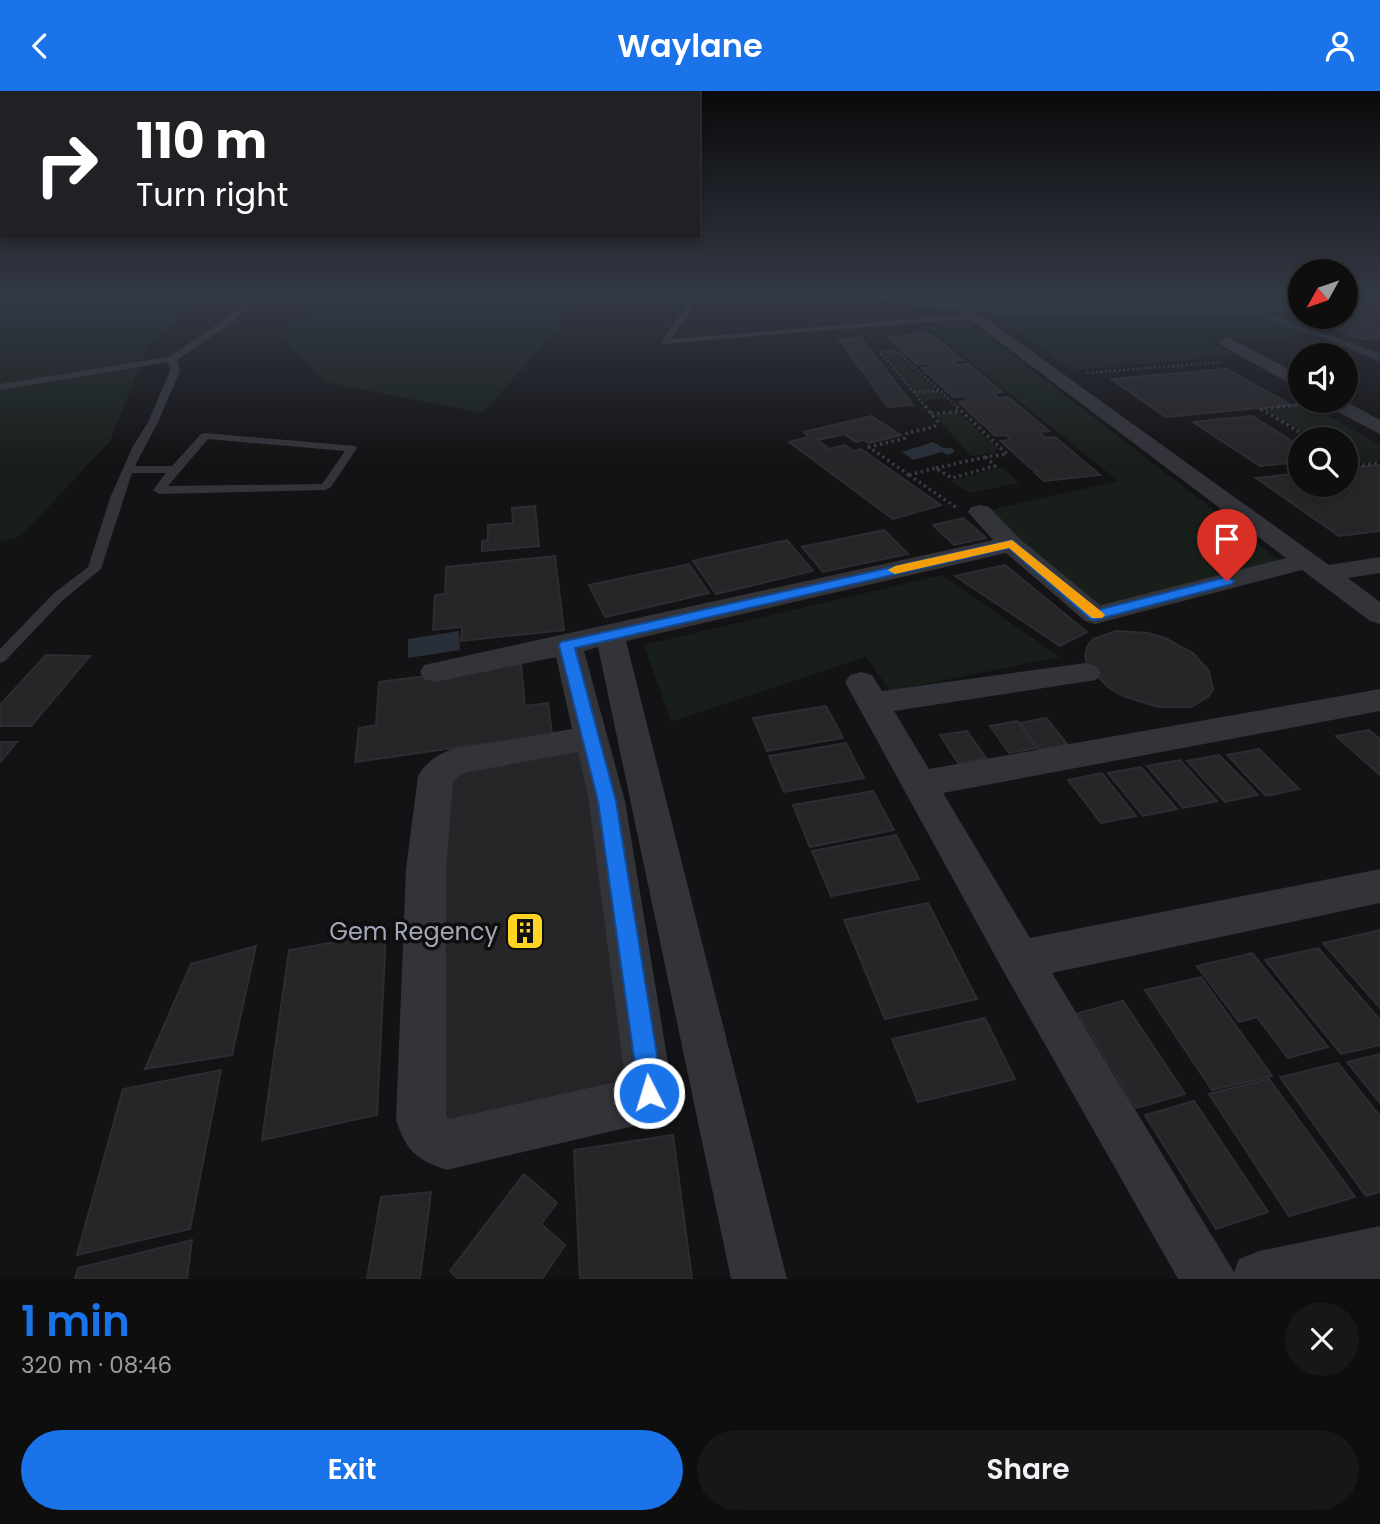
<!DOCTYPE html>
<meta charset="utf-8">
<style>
:root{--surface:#0e0e0f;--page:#171718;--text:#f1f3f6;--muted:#9b9c9e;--line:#2e2e2f;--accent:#1a73e8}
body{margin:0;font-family:Poppins,sans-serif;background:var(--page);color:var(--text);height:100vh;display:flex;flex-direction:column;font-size:26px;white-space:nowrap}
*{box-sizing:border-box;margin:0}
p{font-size:23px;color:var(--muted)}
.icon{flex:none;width:38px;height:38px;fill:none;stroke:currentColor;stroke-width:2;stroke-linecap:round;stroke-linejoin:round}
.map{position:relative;height:1188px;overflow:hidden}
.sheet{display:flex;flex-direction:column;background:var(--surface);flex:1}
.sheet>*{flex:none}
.top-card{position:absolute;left:0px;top:0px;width:700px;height:147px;box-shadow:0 4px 10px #0003,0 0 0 2px var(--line);background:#202124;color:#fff;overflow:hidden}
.needle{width:46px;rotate:230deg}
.buttons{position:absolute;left:1288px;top:168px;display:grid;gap:14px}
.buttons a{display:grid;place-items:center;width:70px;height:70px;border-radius:50%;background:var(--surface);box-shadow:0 4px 10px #0003,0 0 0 2px var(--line);font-size:35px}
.pin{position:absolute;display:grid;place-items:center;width:60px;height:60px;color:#fff;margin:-72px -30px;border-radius:50% 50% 50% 0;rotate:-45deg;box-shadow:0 0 7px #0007}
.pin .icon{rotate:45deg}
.me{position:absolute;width:77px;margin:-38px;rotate:355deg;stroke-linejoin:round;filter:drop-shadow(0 0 5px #0008)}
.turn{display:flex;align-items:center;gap:24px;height:147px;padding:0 21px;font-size:32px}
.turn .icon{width:91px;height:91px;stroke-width:2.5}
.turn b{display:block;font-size:49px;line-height:60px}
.round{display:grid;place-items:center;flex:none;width:74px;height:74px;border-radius:37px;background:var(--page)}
.head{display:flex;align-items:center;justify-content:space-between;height:119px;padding:0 21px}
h1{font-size:42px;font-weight:600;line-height:52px;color:var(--accent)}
.button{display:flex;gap:14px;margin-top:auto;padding:14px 21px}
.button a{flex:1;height:80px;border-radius:42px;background:var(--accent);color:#fff;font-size:28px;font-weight:600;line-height:80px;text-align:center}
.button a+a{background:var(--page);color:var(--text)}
header{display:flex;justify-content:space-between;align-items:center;height:91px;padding:0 21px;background:var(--accent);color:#fff;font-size:32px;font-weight:600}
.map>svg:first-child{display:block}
</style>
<header><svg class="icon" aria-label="back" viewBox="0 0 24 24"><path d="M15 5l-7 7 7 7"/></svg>Waylane<svg class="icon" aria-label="person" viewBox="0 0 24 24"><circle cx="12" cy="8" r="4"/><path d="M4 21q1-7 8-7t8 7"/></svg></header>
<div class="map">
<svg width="1380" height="1188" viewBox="0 0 1380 1188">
<rect width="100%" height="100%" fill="#131214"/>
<g fill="#181f1a">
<path d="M0,206H200L149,253L110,350L21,445L0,451Z"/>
<path d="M312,206H578L554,242L483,322L325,291L279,244L320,215Z"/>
<path d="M1251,223L1310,242L1269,249L1205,244L1233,265L1072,279L997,225Z"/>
<path d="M971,232L1279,469L1097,514L1038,465L990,419L1118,390L929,237Z"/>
<path d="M885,261H896L944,307L922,310L883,264Z"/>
<path d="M1310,315L1380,354V371L1356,373L1346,368V348H1313L1265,319Z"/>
<path d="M958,321L999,358L994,359L997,362L971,365L934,323Z"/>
<path d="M1002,376L1019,392L969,402L950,390Z"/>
<path d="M942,484L1060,566L890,600L866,566L671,631L644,554Z"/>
</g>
<g fill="#282f39">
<path d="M869,206L1235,213L1300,208V218L1263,222L1375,260L1380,263V271L1332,250L1251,223L997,225L988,220L935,218Z"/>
<path d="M933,351L943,357H952L955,361L947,364L942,361L913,369L902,361Z"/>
<path d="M459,540L460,559L408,567V548Z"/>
</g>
<g fill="#262528" stroke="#2d2c30" stroke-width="2">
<path d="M1380,215V229L1373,230L1346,218Z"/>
<path d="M1346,224L1380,236V246L1361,248L1306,226H1346Z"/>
<path d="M921,242L933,244L963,269H953L958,274L968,273L1002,301L993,302L999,307L1008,306L1049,340L1039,341L1045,347L1055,346L1100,384L1044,390L1034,381L1038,380L1030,377L1001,350L1011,349L1006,344L995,345L986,336H990L987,333L983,334L959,311L969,310L964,305L954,306L945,299L949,298L943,296L922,277L932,276L927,272L917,273L889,247Z"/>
<path d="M861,247L913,314L888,316L839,248Z"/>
<path d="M1227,278L1291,314L1166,326L1111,288Z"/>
<path d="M871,325L901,344L869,352L864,349L856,351L844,343L818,349L829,358L845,354L853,360L861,358L941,414L893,428L789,351L809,346L804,341Z"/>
<path d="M1252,325L1300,355V371L1260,375L1193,331Z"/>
<path d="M1327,336L1346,347L1331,348L1313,338Z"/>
<path d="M1380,374V440L1339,445L1256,387L1300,382V394H1346V377Z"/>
<path d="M535,415L539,455L482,460V450L488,449V434L513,432L512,417Z"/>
<path d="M963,427L986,447L954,454L933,434Z"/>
<path d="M884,439L908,463L823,481L802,456Z"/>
<path d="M787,449L813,480L716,503L693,470Z"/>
<path d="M555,465L564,539L461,550L462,536L433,539L435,504L445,503L446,476Z"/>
<path d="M689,473L709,502L605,526L589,494Z"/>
<path d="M1005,474L1087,541L1060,555L955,485Z"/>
<path d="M1116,540L1148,542L1165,547L1193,562L1209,580L1213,598L1209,605L1191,616H1158L1123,605L1108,596L1088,576L1085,565L1087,556L1093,548Z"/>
<path d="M46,564L90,565L31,635H0V614Z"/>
<path d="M521,573L525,615L548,612L552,643L355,671L359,637L376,634L379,591Z"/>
<path d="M826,615L843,647L767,660L753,627Z"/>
<path d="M1046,627L1068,654L1040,659L1020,632Z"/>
<path d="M1017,630L1036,657L1009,662L990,635Z"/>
<path d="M1369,639L1380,648V684L1336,645Z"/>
<path d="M967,640L986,667L958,672L940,644Z"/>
<path d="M0,651H17L0,671Z"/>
<path d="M846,652L864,687L784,701L769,665Z"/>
<path d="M1259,658L1299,698L1266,705L1227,664Z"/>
<path d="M582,659L630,1003L438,1040L447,677Z"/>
<path d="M1219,664L1258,704L1225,711L1187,670Z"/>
<path d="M1180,669L1217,710L1183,717L1147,675Z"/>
<path d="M1141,676L1177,718L1143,725L1108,682Z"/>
<path d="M1102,682L1136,725L1101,732L1068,689Z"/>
<path d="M873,700L894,739L810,756L793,714Z"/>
<path d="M896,744L919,788L831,805L812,760Z"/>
<path d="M928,812L977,908L885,928L844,829Z"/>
<path d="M1380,839V917L1323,852Z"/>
<path d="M386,842L377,1024L262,1049L289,859Z"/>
<path d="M256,855L232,964L145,978L191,873Z"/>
<path d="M1318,857L1380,929V954L1341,963L1265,869Z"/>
<path d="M1252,862L1328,956L1288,967L1257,926L1239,931L1197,875Z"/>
<path d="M1201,886L1272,985L1212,999L1145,899Z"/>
<path d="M1123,910L1185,1003L1136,1017L1078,922Z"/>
<path d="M985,927L1015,988L918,1011L892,948Z"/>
<path d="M1380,963V1012L1347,971Z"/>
<path d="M1338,972L1380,1025V1101L1366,1105L1280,986Z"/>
<path d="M221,979L190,1138L77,1164L123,998Z"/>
<path d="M1269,988L1355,1106L1289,1125L1209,1003Z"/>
<path d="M1194,1010L1268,1121L1216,1138L1145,1024Z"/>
<path d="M673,1044L692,1188H580L574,1059Z"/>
<path d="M524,1083L557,1112L541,1133L565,1154L542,1188H458L450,1180Z"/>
<path d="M431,1101L420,1188H367L381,1106Z"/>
<path d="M192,1149L187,1188H75L78,1177Z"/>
</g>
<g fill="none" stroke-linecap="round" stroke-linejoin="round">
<g stroke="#393a41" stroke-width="2.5" stroke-dasharray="2 2.5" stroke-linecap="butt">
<path d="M1087,282L1222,271"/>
<path d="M914,301L939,300"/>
<path d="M926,316L880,261L897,260L957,316"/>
<path d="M1279,316L1302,314"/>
</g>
<g stroke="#393a41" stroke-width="3.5" stroke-dasharray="2.5 3.5" stroke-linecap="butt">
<path d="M1297,314L1261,318L1311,348"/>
<path d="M931,323L960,320"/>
<path d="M1310,347L1325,345"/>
<path d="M1346,369L1356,375L1380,372"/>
<path d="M936,377L986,366"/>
<path d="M909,384L957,417"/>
<path d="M909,384L869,356L906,347L907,342L934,336L938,331L924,314"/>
<path d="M909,384L935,377L952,387L995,375L986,366L1007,363L955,314"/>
</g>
<g fill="#33333a" fill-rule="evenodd">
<path d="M250,206H258L234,230L177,269L180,280L158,331L135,375H172L201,343L205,342L356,355L357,357L331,396L325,399L159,403L153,399L166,382H132L101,478L63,509L5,570L0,572V558L53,503L88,476L110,407L132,357L148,331L170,280L168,271L0,299V293L169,266L228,226ZM208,348L345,360L322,393L168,395Z"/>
<path d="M692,206H700L671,248L976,223L980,225L976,227L662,253L661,251Z"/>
</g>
<g fill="#33333a" fill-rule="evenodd">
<path d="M940,206H956L1329,474L1380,466V482L1348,487L1380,511V533L1370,530L1302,479L1095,533L1085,530L1006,462L626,550L787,1188H731L598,556L584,560L625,710L673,1002L666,1019L634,1035L446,1079C415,1067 407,1061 396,1029L406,778L418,685C426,671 438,663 453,658L572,638L556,566L435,591L424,588L420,581L424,574L993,449L968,421L971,416L980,414L989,416L1020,448L1100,514L1286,467ZM578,661L589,710L625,989L449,1028L446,1025V778L453,690L463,682Z"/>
<path d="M1228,246L1300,284V298L1222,255L1219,251Z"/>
<path d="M1321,310H1345L1380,329V343L1324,314Z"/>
<path d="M1085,572L1096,575L1101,582L1096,589L894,620L929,678L1380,598V620L943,702L1030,847L1380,778V812L1052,882L1234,1181L1239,1168L1259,1160L1380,1135V1188H1178L1005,883L845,591L850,584L861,581L872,584L882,600Z"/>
</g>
</g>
<linearGradient id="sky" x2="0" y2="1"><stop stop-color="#0a0a0b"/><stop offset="0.55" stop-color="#333945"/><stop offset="1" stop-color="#333945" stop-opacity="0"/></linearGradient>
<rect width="1380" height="372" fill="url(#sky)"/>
<path fill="#1a73e8" stroke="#114b97" stroke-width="2" d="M1012,449L1098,519L1227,486L1234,490L1232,493L1095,529L1090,528L1009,457L575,557L616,710L662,995L657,1010L649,1014L640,1010L637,1002L638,995L598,710L559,554L561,551Z"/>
<path fill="#f59e0b" d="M1012,449L1102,521L1105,524L1102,527H1092L1009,457L895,483L888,479L895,475Z"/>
<defs>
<symbol id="building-square" viewBox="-11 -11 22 22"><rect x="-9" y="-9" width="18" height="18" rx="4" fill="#fed321" stroke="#0e0e0f"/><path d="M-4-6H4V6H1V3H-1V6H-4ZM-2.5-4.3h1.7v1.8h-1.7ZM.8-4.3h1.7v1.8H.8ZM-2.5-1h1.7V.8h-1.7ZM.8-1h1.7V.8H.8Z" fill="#111"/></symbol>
</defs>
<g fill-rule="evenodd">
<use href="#building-square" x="503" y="818" width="44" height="44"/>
</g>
<g text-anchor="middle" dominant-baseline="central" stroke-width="7" stroke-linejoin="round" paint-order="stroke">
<g font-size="24" fill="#a3a6b6" stroke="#0e0e0f" text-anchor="end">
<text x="498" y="840">Gem Regency</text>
</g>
</g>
</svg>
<div class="buttons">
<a><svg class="needle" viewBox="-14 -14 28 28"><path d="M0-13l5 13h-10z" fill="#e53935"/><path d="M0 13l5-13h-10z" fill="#9b9c9e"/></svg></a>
<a><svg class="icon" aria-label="sound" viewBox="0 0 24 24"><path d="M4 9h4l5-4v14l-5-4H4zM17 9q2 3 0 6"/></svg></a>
<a><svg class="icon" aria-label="search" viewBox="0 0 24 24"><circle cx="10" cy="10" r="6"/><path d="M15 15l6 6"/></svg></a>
</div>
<div class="pin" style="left:1227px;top:490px;background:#d93025"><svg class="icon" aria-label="arrive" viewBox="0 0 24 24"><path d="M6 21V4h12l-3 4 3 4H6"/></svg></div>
<svg class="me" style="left:649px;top:1002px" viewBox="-20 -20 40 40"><circle r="17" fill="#1a73e8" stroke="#fff" stroke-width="3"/><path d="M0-11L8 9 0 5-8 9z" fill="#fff"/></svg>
<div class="top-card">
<div class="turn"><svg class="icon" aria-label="right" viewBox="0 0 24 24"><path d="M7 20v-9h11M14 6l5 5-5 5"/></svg><div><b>110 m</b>Turn right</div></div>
</div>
</div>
<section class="sheet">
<div class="head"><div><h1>1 min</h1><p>320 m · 08:46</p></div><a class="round"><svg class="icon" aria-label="close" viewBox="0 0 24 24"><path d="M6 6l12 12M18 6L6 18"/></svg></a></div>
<div class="button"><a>Exit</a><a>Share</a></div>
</section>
